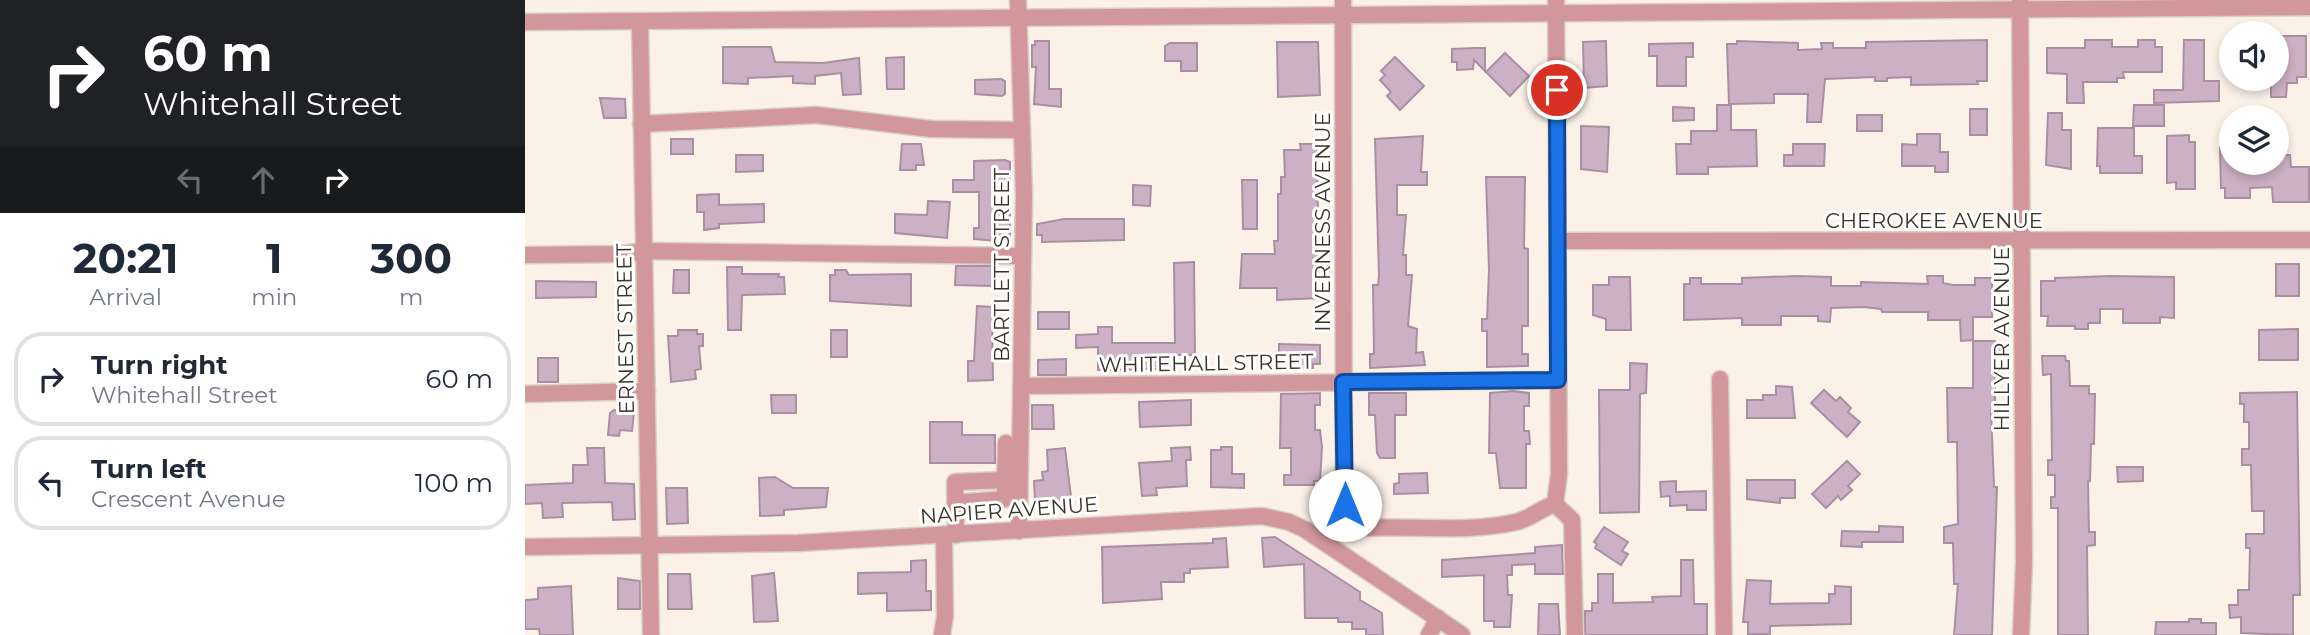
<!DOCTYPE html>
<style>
:root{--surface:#fff;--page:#f2f2f3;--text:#1f2937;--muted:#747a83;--line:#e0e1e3}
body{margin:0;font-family:Montserrat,sans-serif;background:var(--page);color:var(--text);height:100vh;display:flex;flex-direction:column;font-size:26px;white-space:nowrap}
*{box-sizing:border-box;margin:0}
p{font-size:23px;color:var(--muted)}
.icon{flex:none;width:38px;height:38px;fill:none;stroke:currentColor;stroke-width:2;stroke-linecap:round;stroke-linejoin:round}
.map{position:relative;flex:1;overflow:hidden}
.side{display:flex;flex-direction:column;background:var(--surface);width:525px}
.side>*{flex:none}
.hud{background:#202124;color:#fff;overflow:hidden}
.buttons{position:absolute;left:1694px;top:21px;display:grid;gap:14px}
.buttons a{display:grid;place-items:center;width:70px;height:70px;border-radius:50%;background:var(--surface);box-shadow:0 4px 10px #0003;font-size:35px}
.pin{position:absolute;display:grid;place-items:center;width:60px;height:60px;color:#fff;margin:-30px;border:4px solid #fff;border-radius:50%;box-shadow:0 2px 7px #0007}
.me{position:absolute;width:77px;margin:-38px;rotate:0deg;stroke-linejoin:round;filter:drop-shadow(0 0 5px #0008)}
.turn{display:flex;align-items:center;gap:24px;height:147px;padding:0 28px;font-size:32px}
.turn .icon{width:91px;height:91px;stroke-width:2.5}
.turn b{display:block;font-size:49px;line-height:60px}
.lanes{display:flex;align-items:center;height:66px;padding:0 28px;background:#0003;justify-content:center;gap:35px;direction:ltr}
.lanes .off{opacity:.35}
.eta{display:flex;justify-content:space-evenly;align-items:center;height:119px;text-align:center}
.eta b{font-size:42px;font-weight:700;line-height:49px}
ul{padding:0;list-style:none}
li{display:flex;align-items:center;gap:21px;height:94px;margin:0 14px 10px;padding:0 14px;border:4px solid var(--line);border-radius:28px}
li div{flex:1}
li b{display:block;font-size:26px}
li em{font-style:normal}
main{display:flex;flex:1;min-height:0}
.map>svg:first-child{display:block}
</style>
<main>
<section class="side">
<div class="hud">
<div class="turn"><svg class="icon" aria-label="right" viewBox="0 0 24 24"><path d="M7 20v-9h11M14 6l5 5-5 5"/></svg><div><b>60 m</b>Whitehall Street</div></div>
<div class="lanes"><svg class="icon off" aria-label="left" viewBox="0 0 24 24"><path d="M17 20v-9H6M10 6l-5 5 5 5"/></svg><svg class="icon off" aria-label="ahead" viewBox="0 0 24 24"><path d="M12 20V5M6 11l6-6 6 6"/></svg><svg class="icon" aria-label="right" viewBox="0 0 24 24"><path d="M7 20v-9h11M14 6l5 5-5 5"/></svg></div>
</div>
<div class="eta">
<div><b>20:21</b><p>Arrival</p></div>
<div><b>1</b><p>min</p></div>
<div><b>300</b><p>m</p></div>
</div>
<ul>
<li><svg class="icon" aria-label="right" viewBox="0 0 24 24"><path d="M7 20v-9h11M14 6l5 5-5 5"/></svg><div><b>Turn right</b><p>Whitehall Street</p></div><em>60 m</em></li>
<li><svg class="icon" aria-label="left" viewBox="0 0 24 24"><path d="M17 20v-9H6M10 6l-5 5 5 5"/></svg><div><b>Turn left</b><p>Crescent Avenue</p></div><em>100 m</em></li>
</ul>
</section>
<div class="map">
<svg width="1785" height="635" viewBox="0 0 1785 635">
<rect width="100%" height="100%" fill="#fbf1e7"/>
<g fill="#ccb0c5" stroke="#aa8fa3" stroke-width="2">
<path d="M1752,36H1781V77H1772V83H1762L1761,97H1746V79H1752Z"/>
<path d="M1462,40V81H1452L1453,84L1386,85V77L1362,78V81H1350V77L1300,79L1296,122H1282L1283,94H1249V103L1204,104L1202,44H1212V41L1273,43V50L1297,49L1296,43H1308V48H1341V42Z"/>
<path d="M1560,40H1587V47H1613V40H1630V47H1637V72H1598L1599,78H1592V82H1558L1559,103H1542V74L1522,73V48H1560Z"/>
<path d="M1659,40H1679V81H1694V101L1629,103V90H1658Z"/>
<path d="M510,41H524V89H536V107L509,104L511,67H507V45H510Z"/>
<path d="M1081,41L1082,86L1059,88L1058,42Z"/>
<path d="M752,42H793L795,95L753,97Z"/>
<path d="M645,43H672V71H656V61H640V46Z"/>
<path d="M1168,43V57H1161V86H1132V56H1124V44Z"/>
<path d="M198,47H246L250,62L298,63L334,58L336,94L318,95L316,73L290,76V84L268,83V76L223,78V84L198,83Z"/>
<path d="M949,48H960V71L949,60L948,69L932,70V62H927V49Z"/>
<path d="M980,53L1004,76L985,96L961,72Z"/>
<path d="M379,57V89H362L361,58Z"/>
<path d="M870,57L899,86L875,110L862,96L866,92L855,80L860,75L856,71Z"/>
<path d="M476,79L480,81V94L477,96L450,94V80Z"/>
<path d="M75,98L100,99L101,118H79Z"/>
<path d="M1192,105H1206V130H1231L1232,166L1183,167V174H1152L1151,144H1166V131H1192Z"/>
<path d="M1609,105H1639V126H1608Z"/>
<path d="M1148,107L1169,108V120L1148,121Z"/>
<rect x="1445" y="109" width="17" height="26"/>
<path d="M1523,113H1537V130H1546V169L1521,165Z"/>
<rect x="1332" y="115" width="25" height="16"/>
<path d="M1056,126L1084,127L1082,172L1056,169Z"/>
<path d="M1573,128H1609V156H1617V173H1575V166H1572Z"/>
<path d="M1392,134H1415V152H1423V172H1410V166H1377V144L1392,145Z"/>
<path d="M1664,135V142H1670V189H1651V182L1642,183V136Z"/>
<path d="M898,136L896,172H902V185H872V215H881L878,255H881V275H887L883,326L892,329L891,353L898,352L900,365L845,368V354H849L848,285H853L854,276L850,139Z"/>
<rect x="146" y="139" width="22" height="15"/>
<path d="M377,144H396L399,165H391V170H375Z"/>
<path d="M775,144H792L794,298L752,300V288H715L717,254H750L749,241H753V194H756V177H760L759,150H776Z"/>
<path d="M1268,144H1300L1299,166H1259V155H1268Z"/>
<path d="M1695,148H1706V163H1752V155H1765L1766,167H1784V202H1748L1747,187L1725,188V198H1700V188H1696Z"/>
<path d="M211,155H238V171L211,172Z"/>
<path d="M480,160L485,162V242L449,239V228H454V192H428V180H449V161Z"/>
<path d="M961,177H1000L999,248L1003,249V326H997V354H1003V366L962,367V331H957V319H962L964,270Z"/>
<path d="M717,180H732V229H718Z"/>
<path d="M608,185L626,186L625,206L608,205Z"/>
<path d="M194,194V205L239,204V222L194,224V228L179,230V212H172V195Z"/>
<path d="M403,201L425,202L422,238L370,233V214L402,215Z"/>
<path d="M539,219H599V240L517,242V235H512V224Z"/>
<path d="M669,262L670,355H633L634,369L573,370V347L551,348V335L573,334V327H587V343H650L649,263Z"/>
<rect x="1751" y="264" width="23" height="32"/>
<path d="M431,266H468L472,268L471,283L467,286L430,285Z"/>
<path d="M202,267H217V274H254L253,277H259L260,294L217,295L216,330H203Z"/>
<path d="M149,270H164V293H148Z"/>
<path d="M310,270H321L324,275L386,274V306L305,301V275H310Z"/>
<path d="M1272,276L1306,277V286H1336V282L1403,284L1402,276H1418V283L1428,285H1450V278H1467V317H1448V340L1436,341L1435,320H1403V312H1357L1356,309L1339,307L1306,308L1305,322L1293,321V316H1256V325H1217V318L1159,320V284H1165V278H1176V284H1217V278Z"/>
<path d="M1586,276L1649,277V318L1635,317V323H1598V309H1575V323H1563V329H1550V326H1522L1523,316H1516V281H1530V278Z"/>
<path d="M1084,277H1105L1106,330H1081V319L1068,315V285H1084Z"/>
<path d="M11,281L71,282V297L11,298Z"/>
<path d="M452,306L467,307L468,380L443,381V361H449Z"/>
<rect x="513" y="312" width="31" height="17"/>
<path d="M1773,329V360H1734V330Z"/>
<path d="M153,330H172V334H178V346H174L176,369L170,370L171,379L146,382L143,336H153Z"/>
<rect x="306" y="330" width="16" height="27"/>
<path d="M1448,341H1470V348H1475L1476,365H1471L1470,373V410H1466L1469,487H1472L1467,635H1429L1433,584H1429L1428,543H1419V527L1433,524L1432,442H1423L1422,388H1448Z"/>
<path d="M754,344L795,345V364H788V368L754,367Z"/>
<path d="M1517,356H1540L1541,361H1544L1545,386H1564V394H1570L1569,444H1566L1565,481H1563L1564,532H1570V545L1562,546L1563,635H1533V508H1526V497H1530V475H1523V460H1527L1526,374L1518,375Z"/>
<rect x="13" y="358" width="20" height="24"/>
<path d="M541,359V375H513V360Z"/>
<path d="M1105,363L1122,364L1121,393L1115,394L1114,512L1075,513L1074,390H1105Z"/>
<path d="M1251,386L1267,387L1270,418H1222V400H1238V395H1251Z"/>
<path d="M1299,390L1311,401L1315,397L1326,408L1323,412L1335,422L1322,437L1286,403Z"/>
<path d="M988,391L1004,393V406H999V431H1004L1005,444H1001V488H975L971,453H964L965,395V393Z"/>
<path d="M1772,392L1775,595H1768V635L1716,633V617L1705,618L1704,605H1713V590H1724L1725,548H1721V534H1739V511H1727L1726,465H1717V449H1724V422H1719V404H1715V393Z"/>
<path d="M795,393V405H790V430H795L797,447L795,481H789V485H759V475H766V448H755L756,394Z"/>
<path d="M844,393H881V415H870V458H855L852,453L850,415H844Z"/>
<path d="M246,395H271V413H247Z"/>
<path d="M666,400V425L615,427L614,402Z"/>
<path d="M507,405H528L529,429H507Z"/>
<path d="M89,410L109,412L107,431L95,430L94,436L83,435L85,413Z"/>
<path d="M405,422H437V435H470V463H405Z"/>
<path d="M665,447L666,460H661L662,486L631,488L632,495L617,496L614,463L647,461L646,448Z"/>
<path d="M696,447H707V474H719V488L686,487V450H696Z"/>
<path d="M62,448H79L80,483L109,484L110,519L88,520L87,502L37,503L38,517L18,518L17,503L0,504V485L48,483V465H63Z"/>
<path d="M540,448L546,497H541L542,502L516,504L510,501L509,481L518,480L517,472L523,471L522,450Z"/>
<path d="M1322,461L1335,474L1323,486L1327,490L1316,500L1313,496L1301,508L1287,494Z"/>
<path d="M1592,467H1618V481L1593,482Z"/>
<path d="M902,473L903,493L869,494V484L874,483V474Z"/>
<path d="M250,477L268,488H303L301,507L259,510V515L235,516L234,478Z"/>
<path d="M1222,480H1270V498H1255V503L1222,499Z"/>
<path d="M1151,481V492L1181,491V510H1162V505L1145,506V496L1136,497L1135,482Z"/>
<path d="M141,488H162L163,523L142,524Z"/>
<path d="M1354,526L1378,527V542H1337V547L1316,546L1317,531L1354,532Z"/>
<path d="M1079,527L1103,542L1097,551L1103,554L1096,565L1070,548L1072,544L1069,542Z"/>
<path d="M750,537L835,592V600L857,613L858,635H841V629H827V622H813V618H780L779,564L739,567L737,538Z"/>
<path d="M701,538L703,567L665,569V573H659V582H636L637,599L578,603L577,547L688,543V539Z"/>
<path d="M1037,545L1038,574H1010V564L987,565V575H982L983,595H987L985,627H969V621H959V575L917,577V560L1010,553V547Z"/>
<path d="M401,560V591H406V610L362,611V593L333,594V573L386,572V561Z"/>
<path d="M1156,560H1168L1169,604H1182V635H1060V611H1067V603H1073V574H1088V603L1128,602L1127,597L1156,596Z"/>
<path d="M249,573L253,621L229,622L227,576Z"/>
<path d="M143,574H165L167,609H143Z"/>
<path d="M93,578L115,581V609H93Z"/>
<path d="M1222,580L1246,581L1245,604L1304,603V594H1310V586L1326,587V624L1245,626V634H1223V622H1218Z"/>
<path d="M46,586L48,635H15L14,629H0V600L13,599V588Z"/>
<path d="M1014,604H1033L1035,635H1013Z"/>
<path d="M1664,619H1676V623H1691V635H1630L1631,622H1664Z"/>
</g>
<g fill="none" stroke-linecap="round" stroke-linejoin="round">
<defs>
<g id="minor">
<path d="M493,0L499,195L494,531"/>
<path d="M818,0L819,528"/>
<path d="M1495,0L1499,562L1496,635"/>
<path d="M0,22L1785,7"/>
<path d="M115,22L126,635"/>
<path d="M116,124L292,115L406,129L497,130"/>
<path d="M1034,241L1785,240"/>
<path d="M0,255L97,254L120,251L498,256"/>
<path d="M1195,379L1199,635"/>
<path d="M496,386L1033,380"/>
<path d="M0,394L122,391"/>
<path d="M480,480L481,443"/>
<path d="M430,503L480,499V480L430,482L431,535"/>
<path d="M1030,504L1034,474L1031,0"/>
<path d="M1030,504L1047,520L1050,635"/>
<path d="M789,535C855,518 924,537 991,522C1005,519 1016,508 1030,504"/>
<path d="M0,547L273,543L737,516L764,522L781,530L937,635"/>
<path d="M417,635L420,616L419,536"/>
<path d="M904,635L913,618"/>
</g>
</defs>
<use href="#minor" stroke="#d9cfc5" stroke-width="19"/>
<use href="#minor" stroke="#d2979b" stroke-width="16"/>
</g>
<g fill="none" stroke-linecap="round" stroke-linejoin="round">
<defs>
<path id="route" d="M820,505L818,382L1033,380L1032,90"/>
</defs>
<use href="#route" stroke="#114b97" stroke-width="18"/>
<use href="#route" stroke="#1a73e8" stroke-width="12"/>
</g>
<g text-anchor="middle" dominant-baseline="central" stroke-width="6" stroke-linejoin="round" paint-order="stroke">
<g font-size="21" fill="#3c3329" stroke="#fff">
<text x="1409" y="220">CHEROKEE AVENUE</text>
<text transform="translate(797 222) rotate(-90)">INVERNESS AVENUE</text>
<text transform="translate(476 265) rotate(-90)">BARTLETT STREET</text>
<text transform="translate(100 329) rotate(-91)">ERNEST STREET</text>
<text transform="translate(1476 339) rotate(-90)">HILLYER AVENUE</text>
<text transform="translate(681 363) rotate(-1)">WHITEHALL STREET</text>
<text transform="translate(484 510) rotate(-4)">NAPIER AVENUE</text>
</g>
</g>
</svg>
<div class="buttons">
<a><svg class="icon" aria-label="sound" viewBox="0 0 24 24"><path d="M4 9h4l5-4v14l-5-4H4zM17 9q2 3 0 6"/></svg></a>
<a><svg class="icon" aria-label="layers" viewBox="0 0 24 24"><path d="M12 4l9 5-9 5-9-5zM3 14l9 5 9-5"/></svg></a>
</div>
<div class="pin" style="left:1032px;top:90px;background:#d93025"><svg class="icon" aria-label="arrive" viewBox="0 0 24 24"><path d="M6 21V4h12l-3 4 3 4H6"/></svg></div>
<svg class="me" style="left:820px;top:505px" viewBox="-20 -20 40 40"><circle r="19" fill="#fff"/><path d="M0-13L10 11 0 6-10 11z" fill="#1a73e8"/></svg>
</div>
</main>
